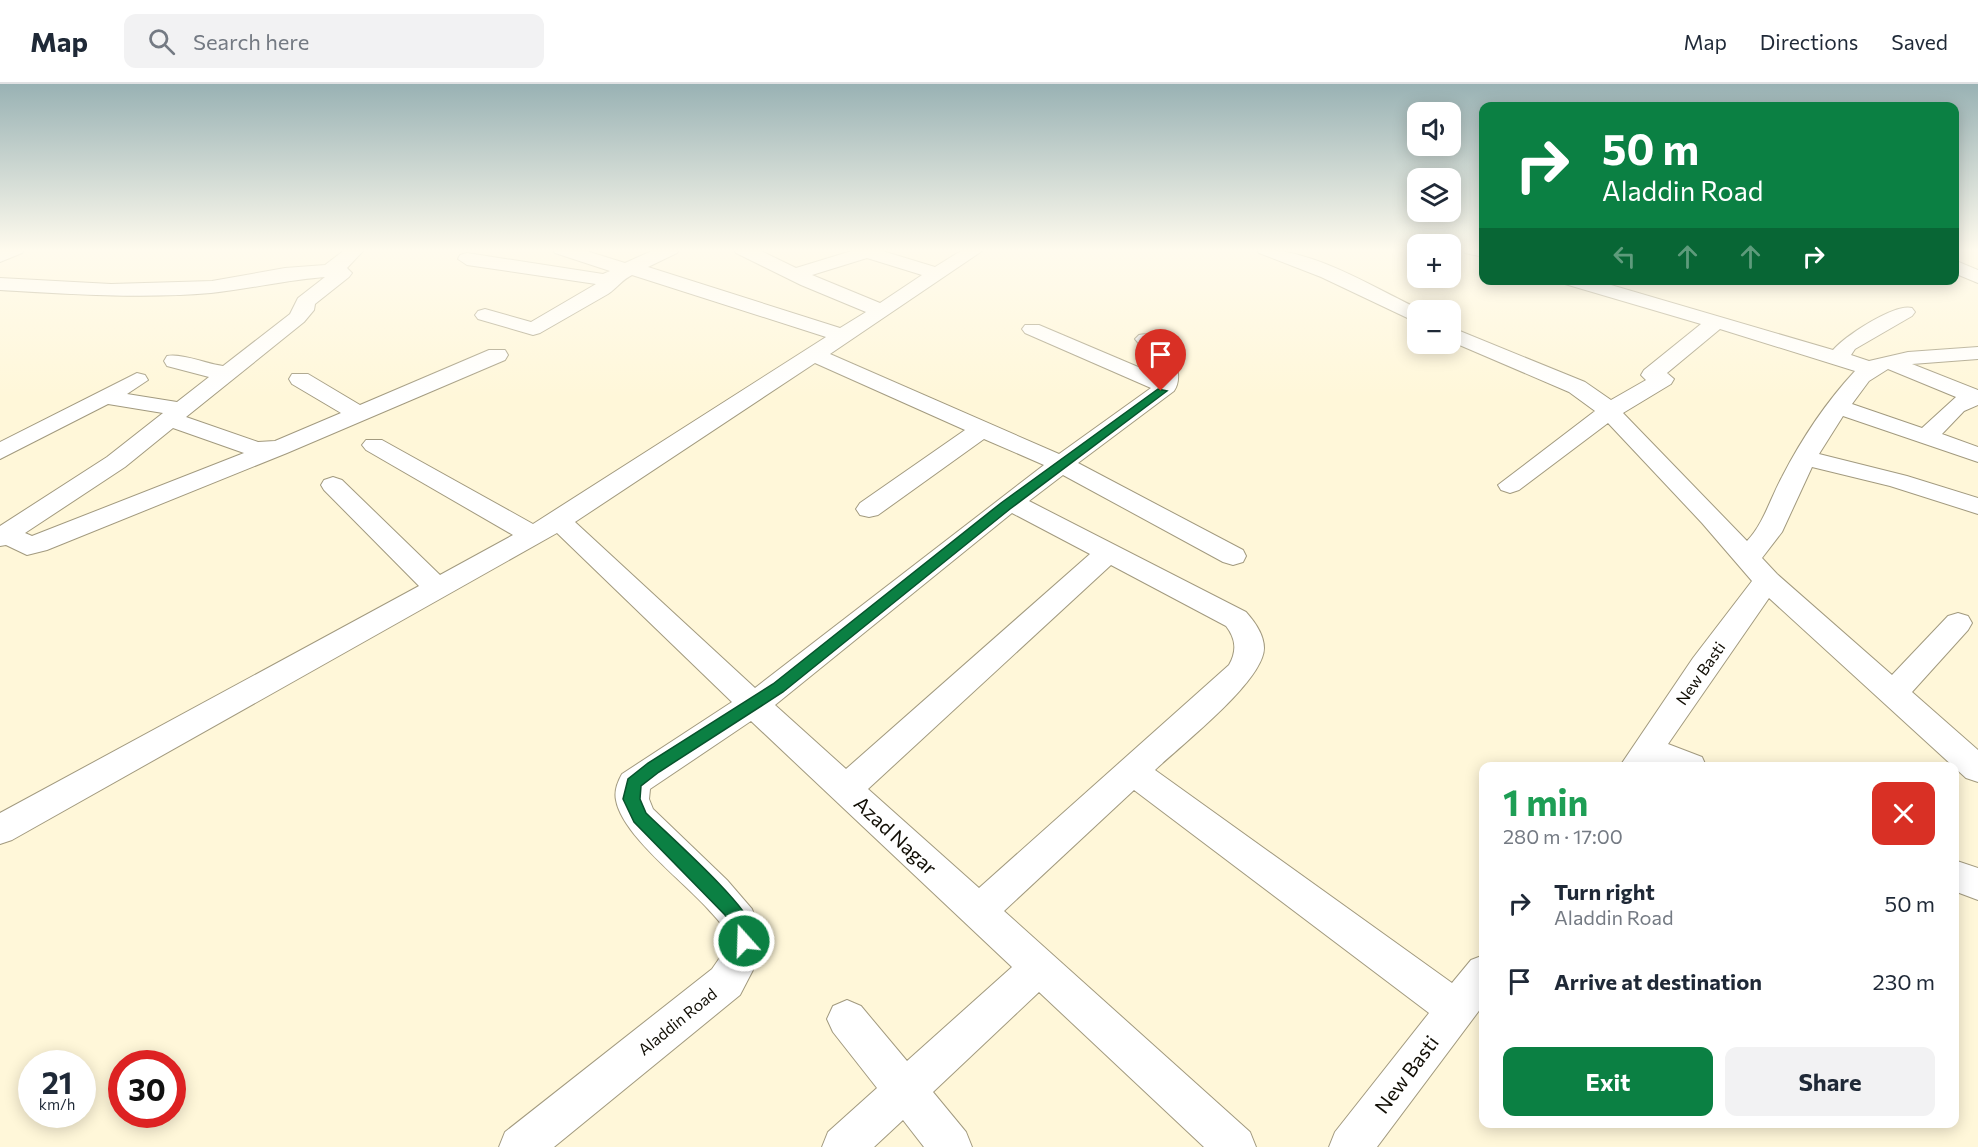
<!DOCTYPE html>
<meta charset="utf-8">
<style>
:root{--surface:#fff;--page:#f2f2f3;--text:#1f2937;--muted:#747a83;--line:#e0e1e3;--accent:#0b8043}
body{margin:0;font-family:Commissioner,sans-serif;background:var(--page);color:var(--text);height:100vh;display:flex;flex-direction:column;font-size:22px;white-space:nowrap}
*{box-sizing:border-box;margin:0}
p{font-size:20px;color:var(--muted)}
.icon{flex:none;width:33px;height:33px;fill:none;stroke:currentColor;stroke-width:2;stroke-linecap:round;stroke-linejoin:round}
.map{position:relative;flex:1;overflow:hidden}
.details{position:absolute;left:1479px;top:678px;width:480px;height:366px;display:flex;flex-direction:column;background:var(--surface);border-radius:12px;box-shadow:0 3px 15px #0003}
.details>*{flex:none}
.banner{position:absolute;left:1479px;top:18px;width:480px;height:183px;border-radius:12px;box-shadow:0 3px 15px #0003;background:#0b8043;color:#fff;overflow:hidden}
.tools{position:absolute;left:1407px;top:18px;display:grid;gap:12px}
.tools a{display:grid;place-items:center;width:54px;height:54px;border-radius:12px;background:var(--surface);box-shadow:0 3px 15px #0003;font-size:30px}
.speed{position:absolute;left:18px;top:966px;display:flex;gap:12px;font-size:30px;font-weight:700;text-align:center}
.speed>*{display:grid;place-content:center;width:78px;height:78px;border-radius:50%;background:var(--surface);box-shadow:0 3px 15px #0003;line-height:1}
.speed small{font-size:15px;font-weight:400}
.speed .limit{border:9px solid #d22;background:#fff;color:#111}
.pin{position:absolute;display:grid;place-items:center;width:51px;height:51px;color:#fff;margin:-62px -26px;border-radius:50% 50% 50% 0;rotate:-45deg;box-shadow:0 0 6px #0007}
.pin .icon{rotate:45deg}
.me{position:absolute;width:66px;margin:-33px;rotate:340deg;stroke-linejoin:round;filter:drop-shadow(0 0 4px #0008)}
.turn{display:flex;align-items:center;gap:21px;height:126px;padding:0 24px;font-size:27px}
.turn .icon{width:78px;height:78px;stroke-width:2.5}
.turn b{display:block;font-size:42px;line-height:51px}
.lanes{display:flex;align-items:center;height:57px;padding:0 24px;background:#0003;justify-content:center;gap:30px;direction:ltr}
.lanes .off{opacity:.35}
.round{display:grid;place-items:center;flex:none;width:63px;height:63px;border-radius:12px;background:var(--page)}
.overview{display:flex;align-items:center;justify-content:space-between;height:102px;padding:0 24px}
h1{font-size:36px;font-weight:700;line-height:45px;color:#1e9e55}
.action{display:flex;gap:12px;margin-top:auto;padding:12px 24px}
.action a{flex:1;height:69px;border-radius:12px;background:var(--accent);color:#fff;font-size:24px;font-weight:700;line-height:69px;text-align:center}
.action a+a{background:var(--page);color:var(--text)}
ul{padding:0;list-style:none}
li{display:flex;align-items:center;gap:18px;height:78px;padding:0 24px}
li div{flex:1}
li b{display:block;font-size:22px}
li em{font-style:normal}
header{display:flex;align-items:center;gap:36px;box-sizing:border-box;height:84px;padding:0 30px;background:var(--surface);border-bottom:2px solid var(--line)}
header strong{font-size:28px}
nav{display:flex;gap:33px;margin-inline-start:auto;font-size:21px}
.search{width:420px;height:54px;background:var(--page);display:flex;align-items:center;gap:15px;box-sizing:border-box;padding:0 21px;border-radius:12px;color:var(--muted);font-size:22px}
.map>svg:first-child{display:block}
</style>
<header>
<strong>Map</strong>
<div class="search"><svg class="icon" aria-label="search" viewBox="0 0 24 24"><circle cx="10" cy="10" r="6"/><path d="M15 15l6 6"/></svg>Search here</div>
<nav><a>Map</a><a>Directions</a><a>Saved</a></nav>
</header>
<div class="map">
<svg width="1978" height="1063" viewBox="0 0 1978 1063">
<rect width="100%" height="100%" fill="#fff7d9"/>
<g fill="none" stroke-linecap="round" stroke-linejoin="round">
<defs>
<g id="minor">
<path d="M0,165H24L22,169L0,178Z"/>
<path d="M346,165H365L347,184L352,189L349,193L315,220L314,226L304,238L186,333L258,358L275,357L341,329L292,300L289,295L292,290H308L360,321L489,266H505L508,271L505,276L287,369L47,466L27,471L6,461L0,462V442L107,373L163,329L108,320L0,375V358L137,289L145,291L148,296L127,310L177,318L209,293L167,282L164,277L167,272C182,269 207,280 223,282L290,230L298,214L325,193C286,196 249,205 211,209C141,215 70,210 0,206V194L111,200L212,197L285,184L325,181ZM173,344L244,369L32,452L25,449L125,383Z"/>
<path d="M553,165H580L625,179L656,165H679L677,169L648,183L840,244L866,228L801,201L736,169L734,165H757L796,184L858,165H876L935,183L964,165H985L830,270L1059,370L1151,304L1025,249L1022,245L1025,241H1039L1157,291L1152,275L1135,255L1139,251C1164,244 1188,287 1174,307L1078,379L1243,466L1246,472L1243,478L1233,481L1223,478L1063,391L1029,417L1246,528C1255,538 1264,551 1264,564C1264,597 1180,662 1155,686L1452,899L1471,876L1484,871V920L1377,1063H1329L1335,1048L1429,929L1134,706L1004,827L1250,1048L1256,1063H1204L1039,908L933,1008L966,1048L972,1063H924L903,1036L874,1063H822L828,1048L877,1004L833,948L827,935L833,922L847,916L861,922L907,977L1012,883L751,637L650,705L649,715L653,725L727,796L752,825L763,855L753,886L740,911L554,1063H499L505,1048L712,885C719,875 731,860 725,847C722,839 713,831 708,825C683,797 622,751 616,716C614,707 618,697 622,690L732,618L557,449L12,756L0,760V729L419,502L324,406L321,401L324,396L333,393L342,396L440,491L513,451L366,366L362,361L366,356H382L533,440L826,253L632,191C622,196 618,203 608,210L540,249L533,251L478,235L475,231L478,227L485,225L531,238L596,200L467,181L458,175L460,171L467,169L603,190L610,187L555,169ZM867,174L922,191L880,219L812,191ZM815,279L965,346L860,419L856,425L860,431L869,433L878,431L984,355L1044,381L755,604L575,438ZM1012,429L1090,470L846,685L775,621ZM1111,481L1226,542C1236,555 1237,567 1229,581L979,804L868,705Z"/>
<path d="M1257,165C1314,165 1370,202 1421,226H1418V239L1321,193L1259,169Z"/>
<path d="M1463,165H1484V173L1465,169Z"/>
<path d="M1954,176L1978,186V199L1954,189Z"/>
<path d="M1563,196H1594L1833,266C1845,252 1895,219 1912,224L1915,228L1912,232L1855,265L1851,271L1869,277L1908,268L1978,263V275L1912,280L1978,306V321L1964,327L1942,350L1978,363V378L1843,332L1819,370L1907,392L1978,414V430L1890,402L1812,383L1782,448L1762,474L1777,490L1892,591L1948,532L1958,529L1968,532L1972,539L1968,546L1912,608L1978,666V698L1966,694L1769,514L1668,660L1702,673L1706,682H1620L1693,574L1752,497L1702,439L1608,339L1519,406L1510,409L1501,406L1498,401L1595,327L1569,308L1450,257V243L1585,298L1611,316L1646,296L1641,291L1644,286L1701,240L1565,200ZM1720,245L1855,287C1826,318 1801,356 1782,393C1770,415 1764,439 1747,457L1623,329L1671,300L1674,295L1667,289ZM1888,285L1956,313L1922,344L1852,320L1869,297Z"/>
<path d="M1954,776L1978,784V816L1954,807Z"/>
</g>
</defs>
<use href="#minor" stroke="#a29a7f" stroke-width="2"/>
<use href="#minor" fill="#fff" fill-rule="evenodd"/>
</g>
<linearGradient id="sky" x2="0" y2="1"><stop stop-color="#99b2b4"/><stop offset="0.53" stop-color="#fffbee"/><stop offset="1" stop-color="#fffbee" stop-opacity="0"/></linearGradient>
<rect width="1978" height="314" fill="url(#sky)"/>
<path fill="#0b8043" stroke="#07532c" stroke-width="1.5" d="M1158,305L1167,307L1010,425L783,608L659,688L641,702L640,715L646,729C667,750 747,820 753,845C754,851 753,857 750,863L744,865L738,863L735,847L725,831L634,738L623,715L628,695L648,679L773,600L1001,419Z"/>
<g text-anchor="middle" dominant-baseline="central" stroke-width="4.5" stroke-linejoin="round" paint-order="stroke">
<g font-size="16" fill="#110e05" stroke="#fff">
<text transform="translate(1700 589) rotate(-55)">New Basti</text>
<text transform="translate(677 937) rotate(-39)">Aladdin Road</text>
</g>
<g font-size="20" fill="#110e05" stroke="#fff">
<text transform="translate(896 751) rotate(43)">Azad Nagar</text>
<text transform="translate(1406 990) rotate(-53)">New Basti</text>
</g>
</g>
</svg>
<div class="tools">
<a><svg class="icon" aria-label="sound" viewBox="0 0 24 24"><path d="M4 9h4l5-4v14l-5-4H4zM17 9q2 3 0 6"/></svg></a>
<a><svg class="icon" aria-label="layers" viewBox="0 0 24 24"><path d="M12 4l9 5-9 5-9-5zM3 14l9 5 9-5"/></svg></a>
<a>+</a>
<a>−</a>
</div>
<div class="speed"><div>21<small>km/h</small></div><div class="limit">30</div></div>
<div class="pin" style="left:1161px;top:307px;background:#d93025"><svg class="icon" aria-label="arrive" viewBox="0 0 24 24"><path d="M6 21V4h12l-3 4 3 4H6"/></svg></div>
<svg class="me" style="left:744px;top:857px" viewBox="-20 -20 40 40"><circle r="17" fill="#0b8043" stroke="#fff" stroke-width="3"/><path d="M0-11L8 9 0 5-8 9z" fill="#fff"/></svg>
<div class="banner">
<div class="turn"><svg class="icon" aria-label="right" viewBox="0 0 24 24"><path d="M7 20v-9h11M14 6l5 5-5 5"/></svg><div><b>50 m</b>Aladdin Road</div></div>
<div class="lanes"><svg class="icon off" aria-label="left" viewBox="0 0 24 24"><path d="M17 20v-9H6M10 6l-5 5 5 5"/></svg><svg class="icon off" aria-label="ahead" viewBox="0 0 24 24"><path d="M12 20V5M6 11l6-6 6 6"/></svg><svg class="icon off" aria-label="ahead" viewBox="0 0 24 24"><path d="M12 20V5M6 11l6-6 6 6"/></svg><svg class="icon" aria-label="right" viewBox="0 0 24 24"><path d="M7 20v-9h11M14 6l5 5-5 5"/></svg></div>
</div>
<section class="details">
<div class="overview"><div><h1>1 min</h1><p>280 m · 17:00</p></div><a class="round" style="background:#d93025;color:#fff"><svg class="icon" aria-label="close" viewBox="0 0 24 24"><path d="M6 6l12 12M18 6L6 18"/></svg></a></div>
<ul>
<li><svg class="icon" aria-label="right" viewBox="0 0 24 24"><path d="M7 20v-9h11M14 6l5 5-5 5"/></svg><div><b>Turn right</b><p>Aladdin Road</p></div><em>50 m</em></li>
<li><svg class="icon" aria-label="arrive" viewBox="0 0 24 24"><path d="M6 21V4h12l-3 4 3 4H6"/></svg><div><b>Arrive at destination</b></div><em>230 m</em></li>
</ul>
<div class="action"><a>Exit</a><a>Share</a></div>
</section>
</div>
